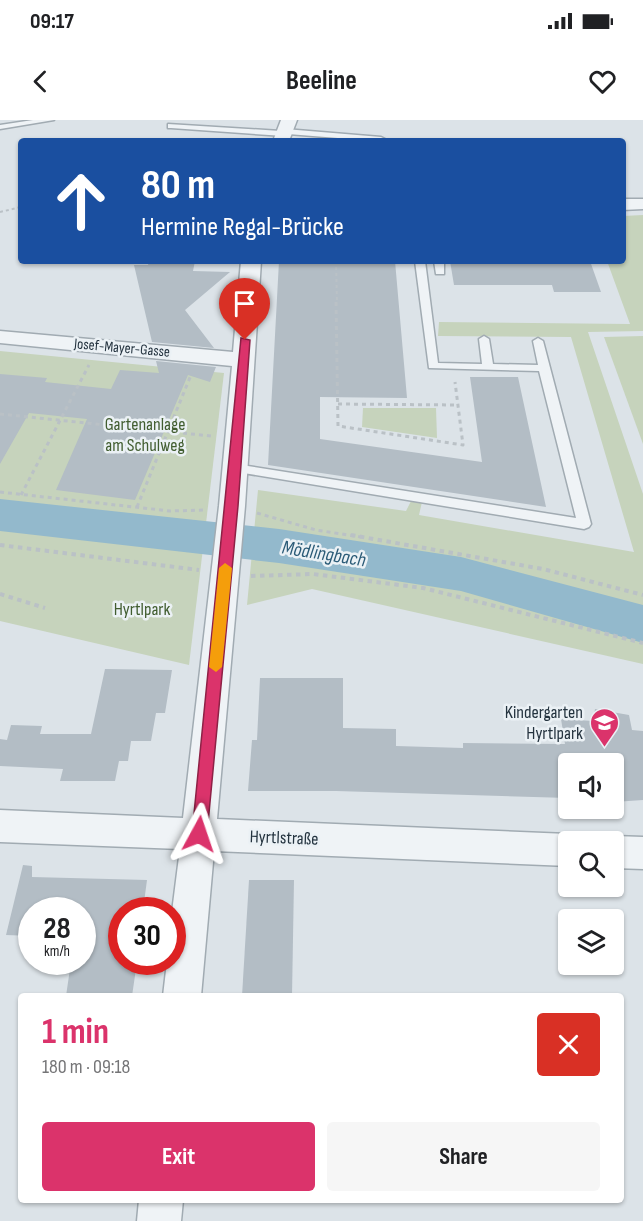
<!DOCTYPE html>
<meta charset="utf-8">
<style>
:root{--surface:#fff;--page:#f6f6f6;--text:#202124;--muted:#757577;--accent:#db336b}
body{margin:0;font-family:"Sofia Sans Condensed",sans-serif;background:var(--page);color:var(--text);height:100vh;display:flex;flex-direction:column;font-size:22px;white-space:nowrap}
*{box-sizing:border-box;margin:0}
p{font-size:20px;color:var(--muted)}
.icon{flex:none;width:33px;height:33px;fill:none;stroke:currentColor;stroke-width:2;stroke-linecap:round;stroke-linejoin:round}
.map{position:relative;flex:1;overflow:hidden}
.drawer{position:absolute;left:18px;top:873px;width:606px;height:210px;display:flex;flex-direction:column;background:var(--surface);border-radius:6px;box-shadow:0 2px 4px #0004}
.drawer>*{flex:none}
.hud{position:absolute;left:18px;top:18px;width:608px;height:126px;border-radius:6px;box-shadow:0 2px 4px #0004;background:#1a4fa0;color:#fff;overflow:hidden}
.fabs{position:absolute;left:558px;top:633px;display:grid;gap:12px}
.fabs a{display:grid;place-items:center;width:66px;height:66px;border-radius:6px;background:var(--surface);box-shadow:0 2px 4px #0004;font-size:30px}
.speed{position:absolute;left:18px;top:777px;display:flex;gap:12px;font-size:30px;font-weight:700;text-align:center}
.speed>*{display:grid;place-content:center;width:78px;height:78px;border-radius:50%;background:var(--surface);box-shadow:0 2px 4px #0004;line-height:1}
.speed small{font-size:15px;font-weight:400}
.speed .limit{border:9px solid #d22;background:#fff;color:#111}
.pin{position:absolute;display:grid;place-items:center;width:51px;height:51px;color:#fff;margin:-62px -26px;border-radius:50% 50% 50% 0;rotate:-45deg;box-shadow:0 0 6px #0007}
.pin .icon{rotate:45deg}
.me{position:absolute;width:66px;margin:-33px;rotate:5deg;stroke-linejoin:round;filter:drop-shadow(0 0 4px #0008)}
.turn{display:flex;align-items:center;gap:21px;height:126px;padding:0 24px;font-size:27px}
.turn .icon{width:78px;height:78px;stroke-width:2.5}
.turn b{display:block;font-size:42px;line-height:51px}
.round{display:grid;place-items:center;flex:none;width:63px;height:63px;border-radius:6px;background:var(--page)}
.headline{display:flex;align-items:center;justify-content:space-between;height:102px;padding:0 24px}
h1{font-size:36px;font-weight:700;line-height:45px;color:var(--accent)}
.primary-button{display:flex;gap:12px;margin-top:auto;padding:12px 24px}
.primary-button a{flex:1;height:69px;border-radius:6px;background:var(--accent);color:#fff;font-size:24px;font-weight:700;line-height:69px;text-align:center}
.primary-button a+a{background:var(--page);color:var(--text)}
.status{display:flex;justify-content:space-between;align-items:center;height:42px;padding:0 30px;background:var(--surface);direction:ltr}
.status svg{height:16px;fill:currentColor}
header{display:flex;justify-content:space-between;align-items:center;height:78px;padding:0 24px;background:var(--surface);font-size:27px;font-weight:700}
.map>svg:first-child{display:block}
</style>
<div class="status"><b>09:17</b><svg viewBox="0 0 49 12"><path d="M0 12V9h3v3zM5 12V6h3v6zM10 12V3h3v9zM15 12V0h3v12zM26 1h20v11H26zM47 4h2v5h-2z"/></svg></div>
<header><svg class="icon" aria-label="back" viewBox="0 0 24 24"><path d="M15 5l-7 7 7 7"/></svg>Beeline<svg class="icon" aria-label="heart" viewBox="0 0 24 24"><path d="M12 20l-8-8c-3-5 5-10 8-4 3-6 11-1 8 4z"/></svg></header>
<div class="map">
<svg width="643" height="1101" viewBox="0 0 643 1101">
<rect width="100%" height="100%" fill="#dce3e8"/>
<g fill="#c6d3bc">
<path d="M643,95V211L588,212L643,374V544L312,469L247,485L258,370L406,391L412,379L422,382L419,395L634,432L571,217L438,216L439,202L630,204L607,141H622L623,96Z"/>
<path d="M643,216V324L604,217Z"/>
<path d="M0,231L224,253L189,545L0,501Z"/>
<path d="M363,288H436L437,318L362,307Z"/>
</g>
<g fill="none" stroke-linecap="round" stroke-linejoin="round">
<path fill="#93b9cc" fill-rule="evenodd" d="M0,379L279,409L461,437L643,485V523L461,471L279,443L0,411Z"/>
</g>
<g fill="#b3bdc5">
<path d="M149,141H195L193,151L230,152L185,190L214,228L152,222L134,145H148Z"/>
<path d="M279,141H395L407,278L320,277V319L482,342L470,257H518L546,387L268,345Z"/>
<path d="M450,141H590L601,172H554L552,165H454Z"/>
<path d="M156,241L216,247L210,262L188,255L135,380L56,370L87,299L29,293L0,344V254L47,258L45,262L111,269L120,250L159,253Z"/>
<path d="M105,549L172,550L165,593H156L151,621H131L128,641H119L115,661H60L63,649L0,646V619L7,620L11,605L42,606L40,614H91Z"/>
<path d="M260,558H343V608L396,609V626L463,628V623L565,624L561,599L593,601L595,589L629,595L632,610L643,611V680L614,682V644H568V678L336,671H248L252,620H257Z"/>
<path d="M23,745L32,746V757L147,760L143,790H122V842H137L132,876H66L71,842H82V790H32V816L6,815Z"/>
<path d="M249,760H294L292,876H242Z"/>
</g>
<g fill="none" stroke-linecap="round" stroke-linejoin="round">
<defs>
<g id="service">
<path d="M33,0H54L0,9V5Z"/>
<path d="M168,4L281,11L285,9L381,17L385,19L375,21L288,14L284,16L171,8H168Z"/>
<path d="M415,141H425L438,243L482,244L479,219L484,216L489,219L493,244L538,245L533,221L538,218L543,221L591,404L589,407L584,409L231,351L229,348L235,344L576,398L539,251L429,248Z"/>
<path d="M434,141H444V154H436Z"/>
</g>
<g id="minor">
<path d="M281,0H297L289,21H273Z"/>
<path d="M622,79H643V89L622,90Z"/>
<path d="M241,141H261L245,386L217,699L568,714L580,719L581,722H568V746L214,731L201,876H163L167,842H172V792L180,729L0,722V690L183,698L219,386L232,246L0,223V211L233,232Z"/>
<path d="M614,716L643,717V749L614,748V722H601Z"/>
<path d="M139,1080H183L181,1101H137Z"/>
</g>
</defs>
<use href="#service" stroke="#a1abb2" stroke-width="3"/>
<use href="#minor" stroke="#a1abb2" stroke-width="3"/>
<g stroke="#bac1c6" stroke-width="2" stroke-dasharray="3 3" stroke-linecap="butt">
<path d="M0,92L21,87"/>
<path d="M336,141L337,183"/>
</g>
<g stroke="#bac1c6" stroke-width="3" stroke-dasharray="4 4" stroke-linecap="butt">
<path d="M336,182L338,306L463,325L455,262"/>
<path d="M338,284L458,285"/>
<path d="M0,294L211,316"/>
<path d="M0,372L170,391L205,390"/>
<path d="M21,375L89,245"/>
<path d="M137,387L191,255"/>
<path d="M257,393L316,410L361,417"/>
</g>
<g stroke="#bac1c6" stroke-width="4" stroke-dasharray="4.5 4.5" stroke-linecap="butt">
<path d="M351,415L543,449L643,475"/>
<path d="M0,425L199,450"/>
<path d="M251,456L313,454L423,468L643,523"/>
<path d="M0,474L45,488"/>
</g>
<use href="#service" fill="#eff3f6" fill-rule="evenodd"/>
<use href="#minor" fill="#eff3f6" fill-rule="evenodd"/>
</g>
<path fill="#db336b" stroke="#8e2146" stroke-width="1.5" d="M241,218L250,220L238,386L207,714L205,719L199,722L194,719L192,714Z"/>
<path fill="#f59e0b" d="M225,443L232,448L222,547L216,552L209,547L219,448Z"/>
<defs>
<symbol id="school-pin" viewBox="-11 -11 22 30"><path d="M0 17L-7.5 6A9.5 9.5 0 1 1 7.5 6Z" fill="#db336b" stroke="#ebf1f5"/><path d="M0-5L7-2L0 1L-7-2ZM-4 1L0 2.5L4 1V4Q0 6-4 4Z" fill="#fff"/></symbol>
</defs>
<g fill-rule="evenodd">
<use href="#school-pin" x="588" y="586" width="33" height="45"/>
</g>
<g text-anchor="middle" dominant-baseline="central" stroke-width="5" stroke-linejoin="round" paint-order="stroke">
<g font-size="15" fill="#24333f" stroke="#ebf1f5">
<text transform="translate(122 228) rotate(5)">Josef-Mayer-Gasse</text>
</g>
<g font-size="18" fill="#415d30" stroke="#ebf1f5">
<text x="145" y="304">Gartenanlage<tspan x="145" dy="21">am Schulweg</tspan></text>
<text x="142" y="489">Hyrtlpark</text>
</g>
<g font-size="18" fill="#24333f" stroke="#ebf1f5" text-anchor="end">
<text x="583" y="592">Kindergarten<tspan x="583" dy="21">Hyrtlpark</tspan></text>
</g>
<g font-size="18" fill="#24333f" stroke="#ebf1f5">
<text transform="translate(284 718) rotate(2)">Hyrtlstraße</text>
</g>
<g font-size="20" font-style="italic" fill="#2b5b77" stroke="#ebf1f5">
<text transform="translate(324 434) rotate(9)">Mödlingbach</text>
</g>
</g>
</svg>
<div class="fabs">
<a><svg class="icon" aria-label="sound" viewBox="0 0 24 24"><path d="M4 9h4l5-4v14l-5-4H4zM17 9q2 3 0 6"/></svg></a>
<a><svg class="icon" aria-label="search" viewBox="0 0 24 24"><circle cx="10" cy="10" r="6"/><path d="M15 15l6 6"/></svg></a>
<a><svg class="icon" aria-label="layers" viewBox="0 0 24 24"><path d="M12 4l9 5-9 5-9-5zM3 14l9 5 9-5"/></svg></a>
</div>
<div class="speed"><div>28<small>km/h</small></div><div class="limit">30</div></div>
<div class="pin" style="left:245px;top:220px;background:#d93025"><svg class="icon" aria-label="arrive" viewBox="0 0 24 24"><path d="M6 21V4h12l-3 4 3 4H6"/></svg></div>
<svg class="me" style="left:199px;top:714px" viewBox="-20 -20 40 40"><path d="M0-17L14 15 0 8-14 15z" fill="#db336b" stroke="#fff" stroke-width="4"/></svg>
<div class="hud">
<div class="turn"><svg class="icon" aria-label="ahead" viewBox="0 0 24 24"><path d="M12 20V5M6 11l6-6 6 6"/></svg><div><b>80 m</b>Hermine Regal-Brücke</div></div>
</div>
<section class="drawer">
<div class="headline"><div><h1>1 min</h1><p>180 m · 09:18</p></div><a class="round" style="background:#d93025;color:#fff"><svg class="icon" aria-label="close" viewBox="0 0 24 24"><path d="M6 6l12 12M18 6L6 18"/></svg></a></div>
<div class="primary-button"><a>Exit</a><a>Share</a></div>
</section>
</div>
